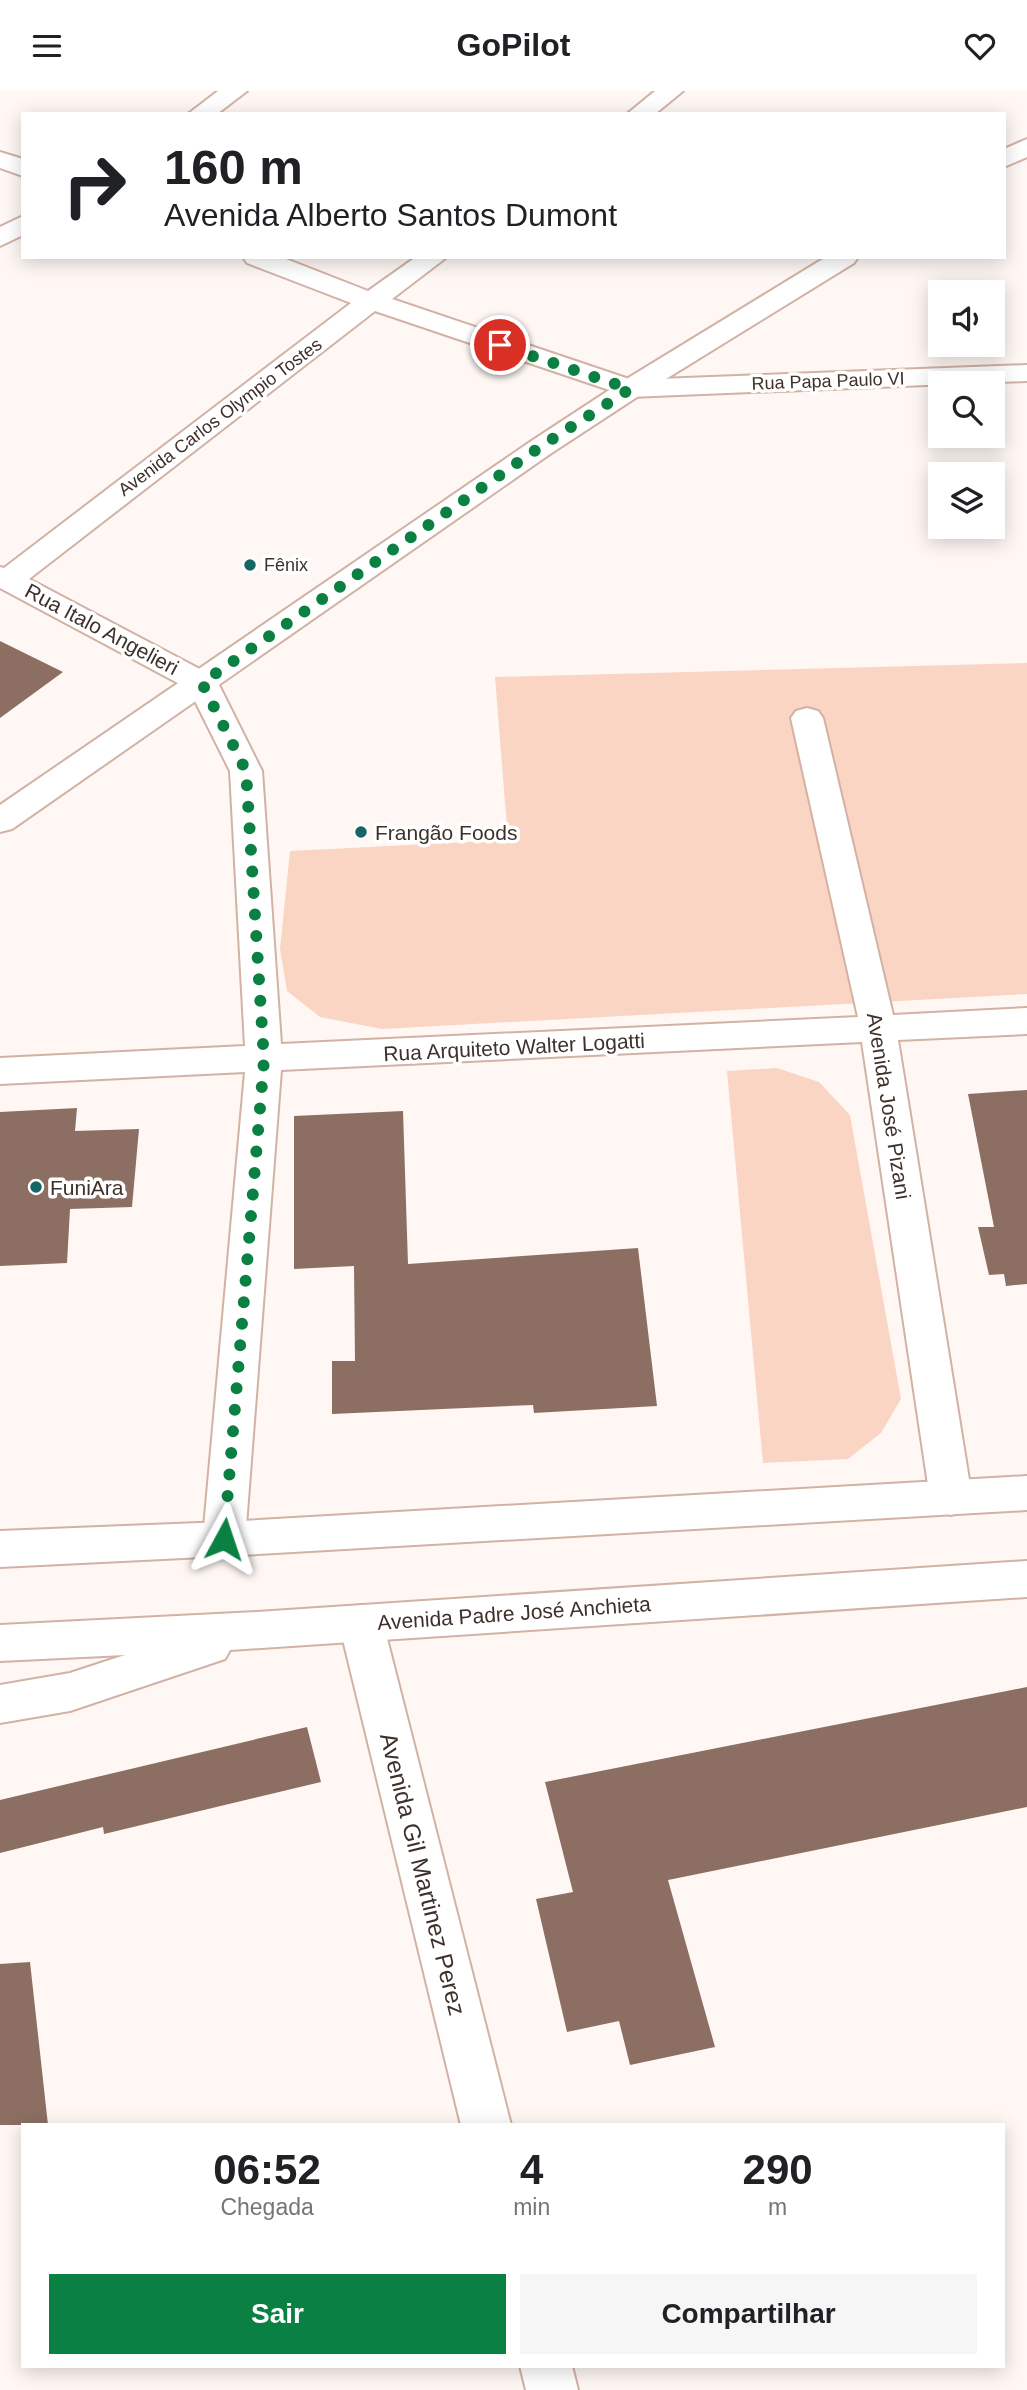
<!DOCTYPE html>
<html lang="pt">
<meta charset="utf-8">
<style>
:root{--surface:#fff;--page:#f6f6f6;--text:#202124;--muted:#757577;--accent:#0b8043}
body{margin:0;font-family:Arial,sans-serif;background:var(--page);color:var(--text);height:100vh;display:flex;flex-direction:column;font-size:26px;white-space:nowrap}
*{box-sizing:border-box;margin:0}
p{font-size:23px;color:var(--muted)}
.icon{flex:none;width:38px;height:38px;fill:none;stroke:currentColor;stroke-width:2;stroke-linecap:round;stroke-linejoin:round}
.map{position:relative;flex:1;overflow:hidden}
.drawer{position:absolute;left:21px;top:2032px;width:984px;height:245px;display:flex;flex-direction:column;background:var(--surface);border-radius:0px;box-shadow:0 4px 18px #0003}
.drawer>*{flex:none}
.hud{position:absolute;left:21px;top:21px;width:985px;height:147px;border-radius:0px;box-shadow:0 4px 18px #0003;background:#fff;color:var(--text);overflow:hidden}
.tools{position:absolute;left:928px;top:189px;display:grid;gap:14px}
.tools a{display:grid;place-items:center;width:77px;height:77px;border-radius:0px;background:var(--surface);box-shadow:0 4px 18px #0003;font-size:35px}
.pin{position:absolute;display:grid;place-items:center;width:60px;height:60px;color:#fff;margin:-30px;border:4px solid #fff;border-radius:50%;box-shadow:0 2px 7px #0007}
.me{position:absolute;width:77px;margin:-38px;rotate:5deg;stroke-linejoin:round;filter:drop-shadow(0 0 5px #0008)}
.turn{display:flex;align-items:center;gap:24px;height:147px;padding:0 28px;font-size:32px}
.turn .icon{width:91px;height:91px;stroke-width:2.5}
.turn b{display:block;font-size:49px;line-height:60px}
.eta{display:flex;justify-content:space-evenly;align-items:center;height:119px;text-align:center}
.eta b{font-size:42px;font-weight:800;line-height:49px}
.action{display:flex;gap:14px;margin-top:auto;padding:14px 28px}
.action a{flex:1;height:80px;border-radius:0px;background:var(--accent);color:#fff;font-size:28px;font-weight:800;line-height:80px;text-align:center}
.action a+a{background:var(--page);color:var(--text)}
header{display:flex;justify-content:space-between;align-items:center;height:91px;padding:0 28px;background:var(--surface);font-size:32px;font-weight:800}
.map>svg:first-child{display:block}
</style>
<header><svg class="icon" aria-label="menu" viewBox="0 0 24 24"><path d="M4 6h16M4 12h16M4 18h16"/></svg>GoPilot<svg class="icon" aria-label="heart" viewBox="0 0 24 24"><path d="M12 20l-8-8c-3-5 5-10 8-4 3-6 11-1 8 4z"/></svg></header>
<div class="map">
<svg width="1027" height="2299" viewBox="0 0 1027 2299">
<rect width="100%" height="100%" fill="#fef7f4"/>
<g fill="#fbd5c4">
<path d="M1027,572V903L382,938L320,926L287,900L280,858L290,760L508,749L495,586Z"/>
<path d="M777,977L819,991L850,1024L901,1308L881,1342L848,1368L763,1372L727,980Z"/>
</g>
<g fill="#8c6f62">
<path d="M0,550L63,581L0,627Z"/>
<path d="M1027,999V1193L1006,1195L1004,1183L989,1184L978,1136H994L968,1003Z"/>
<path d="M77,1017L75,1040L139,1038L132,1116L70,1118L67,1172L0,1175V1021Z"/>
<path d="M403,1020L408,1173L638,1157L657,1315L534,1322L533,1314L332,1323V1270H355L354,1175L294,1178V1025Z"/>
<path d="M1027,1596V1716L668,1789L715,1956L630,1974L619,1930L567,1941L536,1808L573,1801L545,1691Z"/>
<path d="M307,1636L321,1691L104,1743L103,1736L0,1762V1709Z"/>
<path d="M30,1871L48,2034H0V1873Z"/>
</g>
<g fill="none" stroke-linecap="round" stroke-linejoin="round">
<defs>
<g id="street">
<path d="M218,0H247L217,23H188Z"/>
<path d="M655,0H683L655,23H627Z"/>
<path d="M0,61L23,68V85L0,77Z"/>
<path d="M23,125V144L0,155V136Z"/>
<path d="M243,166H281L368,200L416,166H447L392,208L632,289L1027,274V290L630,306L375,220L29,488L213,585L218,592L262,680L281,953L858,926L791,627L796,620L807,617L818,620L823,627L893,924L1027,917V943L898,949L972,1407L966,1419L951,1424L936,1419L930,1407L862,951L281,979L245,1448L239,1460L224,1465L209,1460L203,1448L245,981L0,993V967L245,955L230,680L189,598L0,497V476L4,477L351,212L247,172Z"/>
<path d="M361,1514L376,1519L383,1532L511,2034H461L339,1532L346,1519Z"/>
<path d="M520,2275H572L578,2299H526Z"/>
</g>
<g id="secondary">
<path d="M1027,48V66L1004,76V58Z"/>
<path d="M826,166H858L854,172L640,304L550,363L12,738L0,741V714L530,351L620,292Z"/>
<path d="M1027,1385V1419L224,1465L0,1476V1440L224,1431Z"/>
<path d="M1027,1470V1506L230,1559L225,1568L70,1620L0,1632V1594L70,1582L125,1564L0,1570V1534L257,1521Z"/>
</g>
</defs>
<use href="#street" stroke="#d2b2a4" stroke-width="4"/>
<use href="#secondary" stroke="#d2b2a4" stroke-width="4"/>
<use href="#street" fill="#fff" fill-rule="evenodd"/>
<use href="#secondary" fill="#fff" fill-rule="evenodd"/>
</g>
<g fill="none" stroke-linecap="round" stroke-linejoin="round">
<path stroke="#0b8043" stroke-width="12" stroke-dasharray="0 21.6" d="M224,1448L264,969L246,680L202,592L540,356L630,298L500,254"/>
</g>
<g fill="#176666" stroke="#fff" stroke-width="2.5">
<circle cx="250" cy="474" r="7"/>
<circle cx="361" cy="741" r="7"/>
<circle cx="36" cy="1096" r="7"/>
</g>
<g text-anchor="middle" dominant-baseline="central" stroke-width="7" stroke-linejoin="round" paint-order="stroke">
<g font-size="18" fill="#3e312b" stroke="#fff">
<text transform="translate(828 290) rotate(-2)">Rua Papa Paulo VI</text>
<text transform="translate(220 326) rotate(-37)">Avenida Carlos Olympio Tostes</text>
</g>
<g font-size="18" fill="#3e312b" stroke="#fff" text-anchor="start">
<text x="264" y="474">Fênix</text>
</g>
<g font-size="21" fill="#3e312b" stroke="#fff">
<text transform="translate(102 538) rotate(28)">Rua Italo Angelieri</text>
<text transform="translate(514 956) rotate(-3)">Rua Arquiteto Walter Logatti</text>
<text transform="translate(889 1015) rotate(81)">Avenida José Pizani</text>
<text transform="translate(514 1522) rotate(-4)">Avenida Padre José Anchieta</text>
</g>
<g font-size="21" fill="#3e312b" stroke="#fff" text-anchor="start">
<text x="375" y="741">Frangão Foods</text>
<text x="50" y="1096">FuniAra</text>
</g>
<g font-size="24" fill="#3e312b" stroke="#fff">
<text transform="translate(423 1783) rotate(76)">Avenida Gil Martinez Perez</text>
</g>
</g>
</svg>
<div class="tools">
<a><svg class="icon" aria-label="sound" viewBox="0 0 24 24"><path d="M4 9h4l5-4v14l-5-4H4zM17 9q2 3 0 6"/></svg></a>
<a><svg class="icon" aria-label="search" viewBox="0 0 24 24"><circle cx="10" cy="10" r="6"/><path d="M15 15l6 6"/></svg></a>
<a><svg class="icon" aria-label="layers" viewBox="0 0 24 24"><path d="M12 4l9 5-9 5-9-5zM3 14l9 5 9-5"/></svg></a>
</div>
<div class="pin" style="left:500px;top:254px;background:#d93025"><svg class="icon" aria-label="arrive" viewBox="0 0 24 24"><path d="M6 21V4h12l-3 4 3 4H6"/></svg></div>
<svg class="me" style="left:224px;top:1448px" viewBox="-20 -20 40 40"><path d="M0-17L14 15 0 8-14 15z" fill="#0b8043" stroke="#fff" stroke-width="4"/></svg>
<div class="hud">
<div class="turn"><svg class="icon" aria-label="right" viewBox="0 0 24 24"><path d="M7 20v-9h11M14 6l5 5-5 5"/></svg><div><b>160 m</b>Avenida Alberto Santos Dumont</div></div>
</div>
<section class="drawer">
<div class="eta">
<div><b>06:52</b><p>Chegada</p></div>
<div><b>4</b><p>min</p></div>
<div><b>290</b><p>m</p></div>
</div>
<div class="action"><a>Sair</a><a>Compartilhar</a></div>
</section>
</div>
